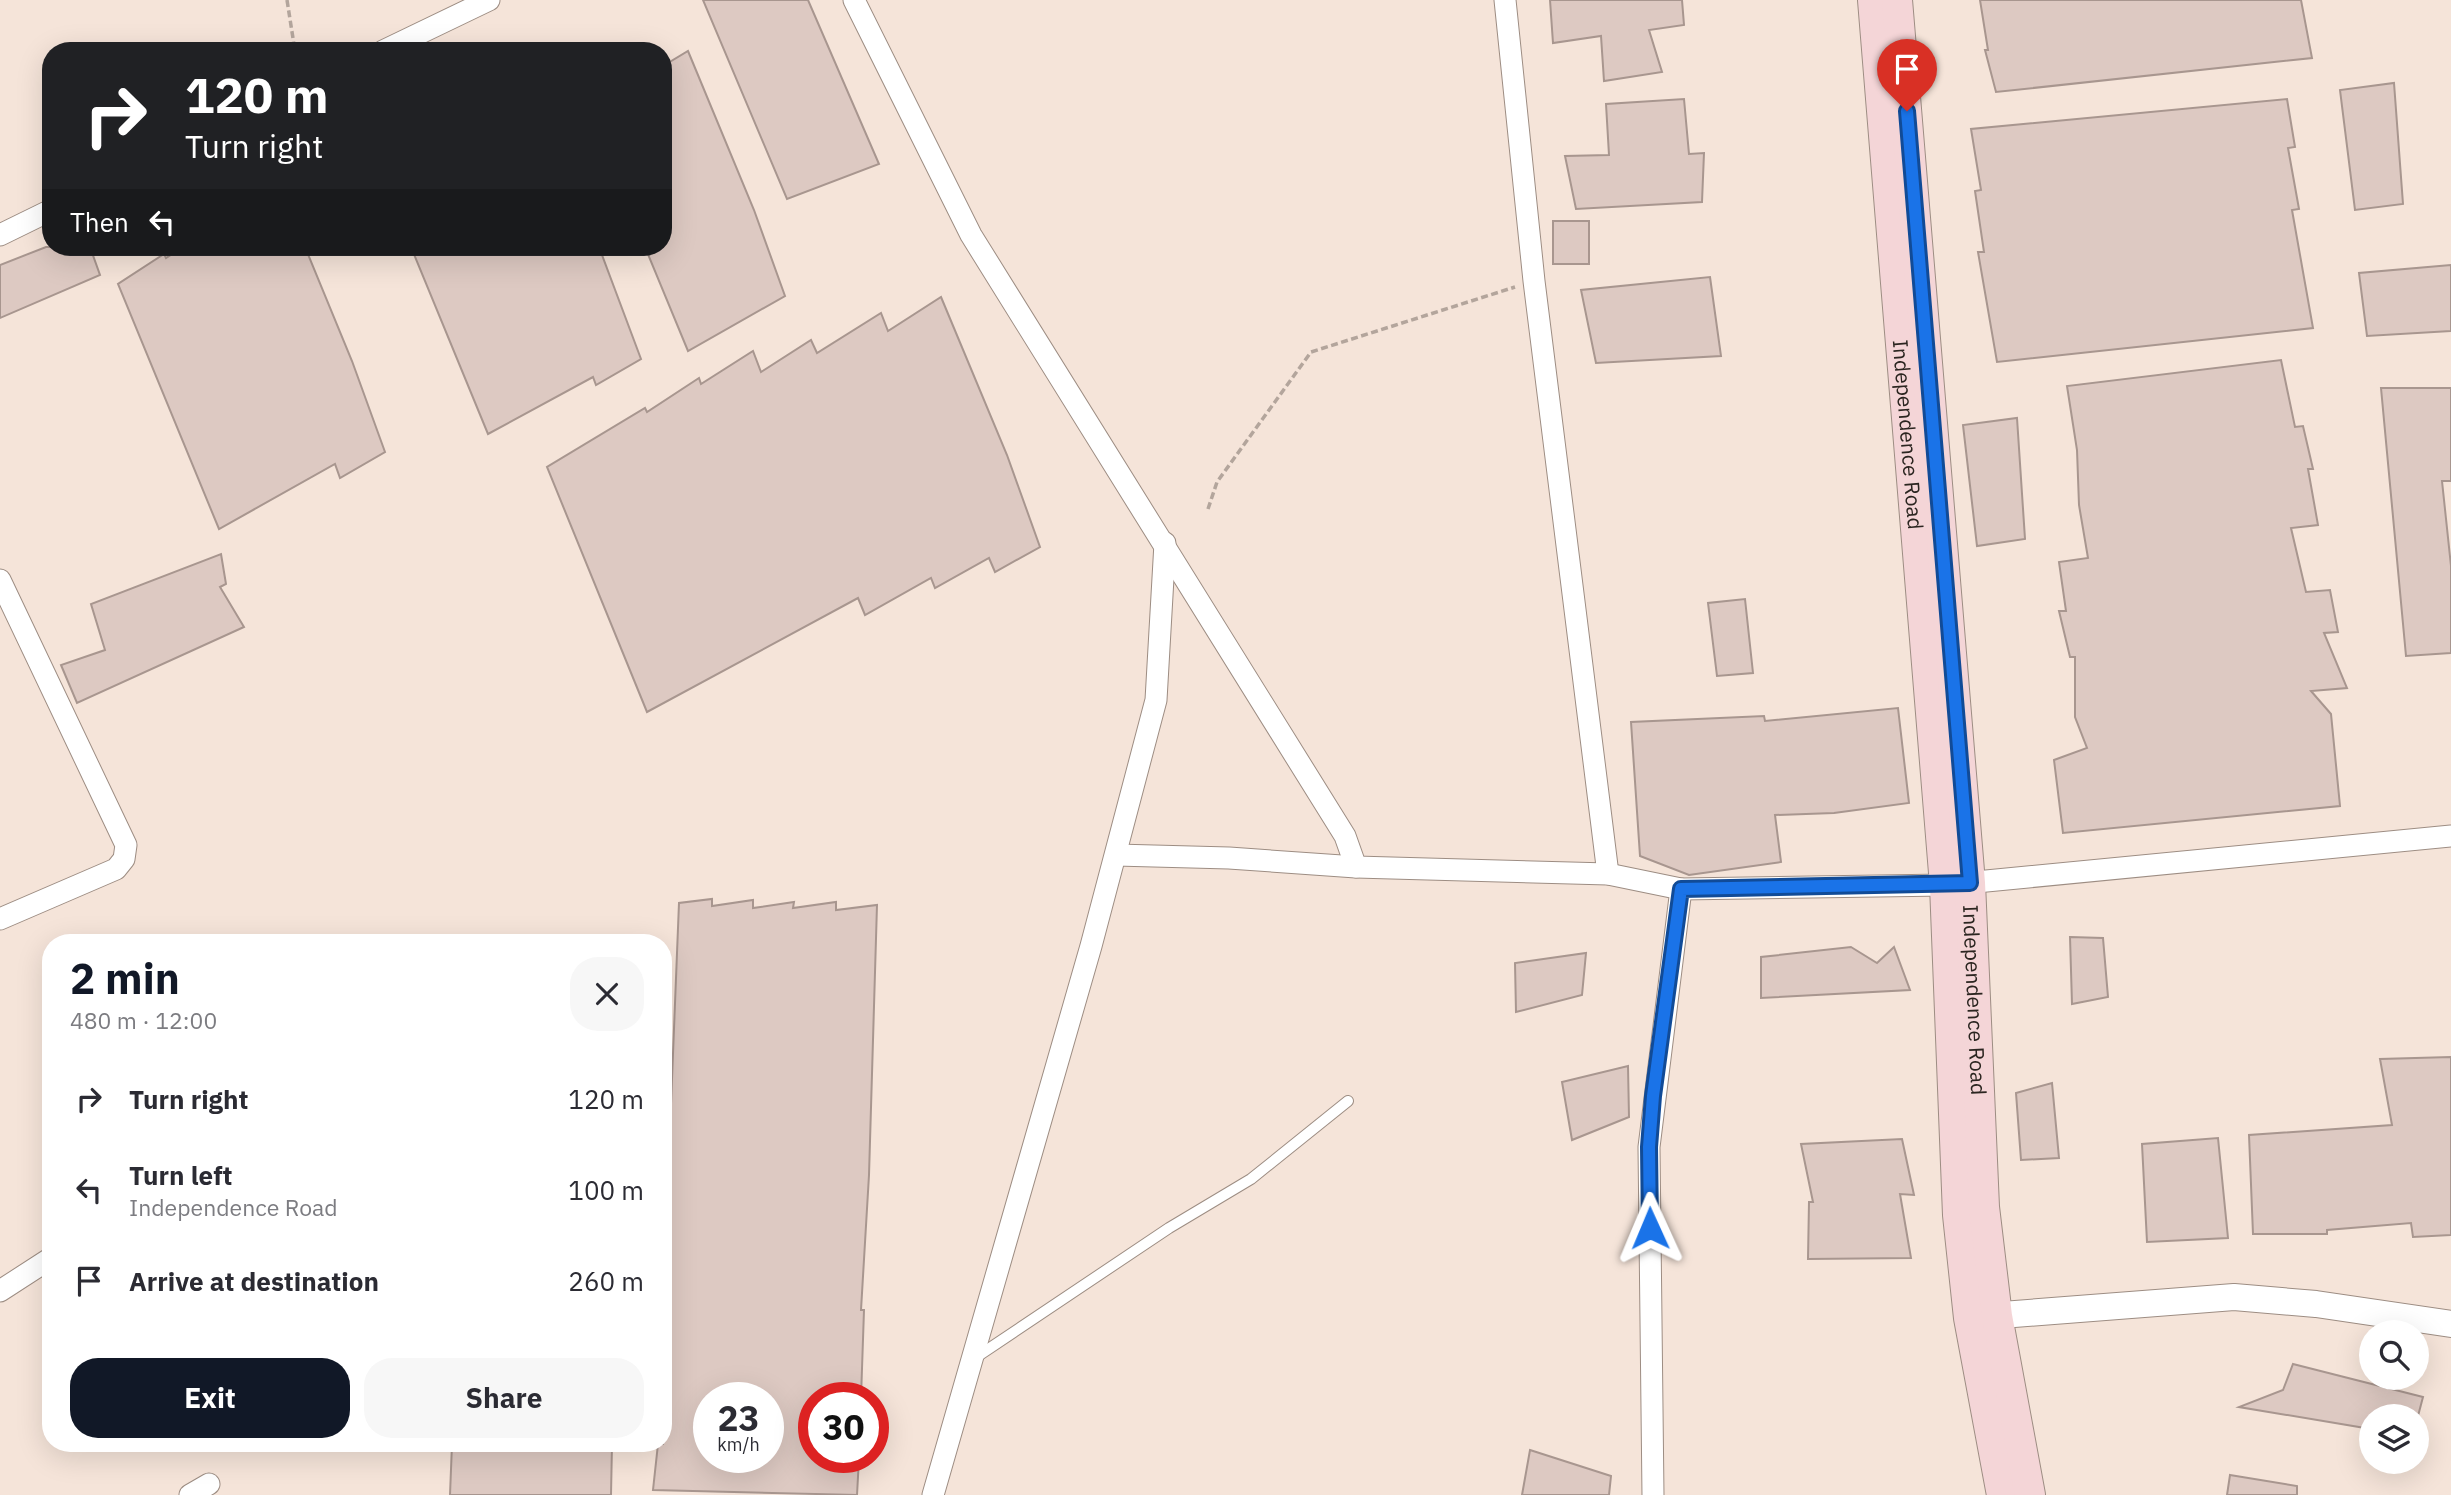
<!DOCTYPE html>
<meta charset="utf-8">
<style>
:root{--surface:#fff;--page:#f7f7f7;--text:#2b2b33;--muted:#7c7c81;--accent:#111827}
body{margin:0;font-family:"IBM Plex Sans",sans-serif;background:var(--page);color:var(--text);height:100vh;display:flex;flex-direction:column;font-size:26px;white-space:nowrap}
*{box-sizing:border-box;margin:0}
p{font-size:23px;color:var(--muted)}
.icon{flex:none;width:38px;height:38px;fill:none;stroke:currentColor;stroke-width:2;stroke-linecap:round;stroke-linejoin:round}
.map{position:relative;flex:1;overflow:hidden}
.details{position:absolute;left:42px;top:934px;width:630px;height:518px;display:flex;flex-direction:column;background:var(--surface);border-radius:28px;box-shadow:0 7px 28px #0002}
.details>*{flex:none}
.banner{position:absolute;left:42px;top:42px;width:630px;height:214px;border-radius:28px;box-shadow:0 7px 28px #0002;background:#202124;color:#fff;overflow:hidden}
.tools{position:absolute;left:2359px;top:1320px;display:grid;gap:14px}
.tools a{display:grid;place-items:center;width:70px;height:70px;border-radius:50%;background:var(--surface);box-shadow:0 7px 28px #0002;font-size:35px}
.speed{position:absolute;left:693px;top:1382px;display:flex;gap:14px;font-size:35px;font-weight:700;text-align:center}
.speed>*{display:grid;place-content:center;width:91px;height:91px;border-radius:50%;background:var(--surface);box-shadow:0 7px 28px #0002;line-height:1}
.speed small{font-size:18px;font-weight:400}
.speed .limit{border:10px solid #d22;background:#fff;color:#111}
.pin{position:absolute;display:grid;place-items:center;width:60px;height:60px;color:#fff;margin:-72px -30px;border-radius:50% 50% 50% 0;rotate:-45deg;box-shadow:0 0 7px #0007}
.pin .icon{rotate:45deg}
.me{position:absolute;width:77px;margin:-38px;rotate:359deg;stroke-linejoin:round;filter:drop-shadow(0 0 5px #0008)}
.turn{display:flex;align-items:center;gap:24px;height:147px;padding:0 28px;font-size:32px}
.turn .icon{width:91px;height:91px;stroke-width:2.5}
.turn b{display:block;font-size:49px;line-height:60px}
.then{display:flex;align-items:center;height:66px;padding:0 28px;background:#0003;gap:14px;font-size:26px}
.round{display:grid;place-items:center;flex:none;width:74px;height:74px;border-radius:28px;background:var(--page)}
.summary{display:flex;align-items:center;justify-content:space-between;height:119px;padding:0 28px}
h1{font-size:42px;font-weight:800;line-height:52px;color:var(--accent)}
.action{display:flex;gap:14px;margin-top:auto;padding:14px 28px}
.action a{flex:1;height:80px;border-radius:28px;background:var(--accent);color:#fff;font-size:28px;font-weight:800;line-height:80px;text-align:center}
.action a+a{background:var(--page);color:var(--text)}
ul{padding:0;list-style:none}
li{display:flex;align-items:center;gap:21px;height:91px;padding:0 28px}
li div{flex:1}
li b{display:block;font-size:26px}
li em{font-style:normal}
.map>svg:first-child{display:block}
</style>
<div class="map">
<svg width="2451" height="1495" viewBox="0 0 2451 1495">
<rect width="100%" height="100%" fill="#f5e4d9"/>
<g fill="#ddc9c2" stroke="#a8968f" stroke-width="2" fill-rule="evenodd">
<path d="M703,0H808L879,164L787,199Z"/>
<path d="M1550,0H1682L1684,25L1649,30L1662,72L1604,81L1601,36L1553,43Z"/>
<path d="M1980,0H2301L2312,58L1996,92L1985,50H1988Z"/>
<path d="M688,51L754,210L785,296L688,351L645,247H663V66Z"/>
<path d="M2394,83L2403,204L2355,210L2340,90Z"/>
<path d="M1684,99L1689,154L1704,153L1702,202L1576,209L1565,156L1609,155L1606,104Z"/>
<path d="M2287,99L2295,147L2288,148L2299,209L2292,210L2313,328L1997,362L1978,252H1984L1975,191L1981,190L1971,129Z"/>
<rect x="1553" y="221" width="36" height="43"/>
<path d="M46,247H90L100,275L0,318V265Z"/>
<path d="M183,247H305L352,361L385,452L340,478L335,464L219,529L118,284L164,254L166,258Z"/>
<path d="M411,247H599L641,359L596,385L593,377L488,434Z"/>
<path d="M2451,265V331L2367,336L2359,273Z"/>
<path d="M1710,277L1721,356L1596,363L1581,290Z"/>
<path d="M941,297L1007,455L1040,547L995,572L989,558L935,588L931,578L865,615L858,598L647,712L547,467L645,408L647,412L699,378L701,384L753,351L761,372L811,340L817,353L881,313L888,331Z"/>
<path d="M2281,360L2295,427L2303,426L2313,469H2308L2318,525L2291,528L2306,592L2330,590L2338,632L2324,633L2347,688L2311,691L2331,714L2340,806L2063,833L2054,760L2087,748L2075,717V657H2070L2059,611H2066L2059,562L2088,558L2079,505L2077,450L2067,386Z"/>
<path d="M2381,388H2451V481H2442L2451,566V653L2406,656Z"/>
<path d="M2017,418L2025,539L1977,546L1963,425Z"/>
<path d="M221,554L226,584L220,587L244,627L77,703L61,665L105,650L91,604Z"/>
<path d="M1745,599L1753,673L1717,676L1708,603Z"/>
<path d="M1898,708L1909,803L1834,813L1775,815L1781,862L1689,875L1640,856L1631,722L1764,716L1765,721Z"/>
<path d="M712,899V906L753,900V908L794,902L793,908L836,902V910L877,905L869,1175L861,1310H864L861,1398H814V1458H859L857,1495L653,1490L658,1444H663V1203L668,1179L679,903ZM709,1398H768V1458H709Z"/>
<path d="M2070,937L2103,938L2108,997L2072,1004Z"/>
<path d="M1851,947L1877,963L1894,947L1910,990L1761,998V957Z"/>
<path d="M1586,953L1582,995L1516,1012L1515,963Z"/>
<path d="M2451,1057V1235L2413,1237L2411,1223L2327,1230V1234H2253L2249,1135L2392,1125L2380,1059Z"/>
<path d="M1628,1066L1629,1117L1572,1140L1562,1082Z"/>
<path d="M2052,1083L2059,1158L2021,1160L2016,1093Z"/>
<path d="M2218,1138L2228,1238L2147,1242L2142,1144Z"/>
<path d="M1902,1139L1914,1195L1900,1194L1911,1258L1808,1259L1809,1202H1813L1801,1144Z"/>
<path d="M2293,1364L2423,1397L2418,1416H2371V1429L2239,1407L2283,1390Z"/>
<path d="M452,1444H612L611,1495H450Z"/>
<path d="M1530,1450L1611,1476L1609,1495H1522Z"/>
<path d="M2230,1475L2297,1486V1495H2227Z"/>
</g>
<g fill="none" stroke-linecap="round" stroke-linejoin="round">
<defs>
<path id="service" d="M975,1358L1169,1228L1251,1179L1348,1101"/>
<g id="minor">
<path d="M854,0L971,235L1345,836L1356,867L1608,874L1681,889L1945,885L2451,836"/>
<path d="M1505,0L1534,281L1608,874"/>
<path d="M383,51L489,0"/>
<path d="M0,235L51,210"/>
<path d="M0,580L126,845L124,859L116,869L0,919"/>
<path d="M1116,855L1229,858L1356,867"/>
<path d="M0,1291L51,1258"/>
<path d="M190,1495L209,1484"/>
<path d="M933,1495L1091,946L1156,700L1165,543"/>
<path d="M1653,1495L1649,1147L1681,889"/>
</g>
<path id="tertiary" d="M1976,1317L2234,1297L2316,1304L2451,1324"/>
<g id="secondary">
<path id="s1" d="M1873,0L1945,885L1958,1215L1969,1318L2002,1495"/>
<path id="s2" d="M1897,0L1970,883L1984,1207L1997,1316L2030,1495"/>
</g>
</defs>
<use href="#service" stroke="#9d8d83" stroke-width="12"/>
<use href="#minor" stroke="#9d8d83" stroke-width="23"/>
<use href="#tertiary" stroke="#9d8d83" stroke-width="28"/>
<use href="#secondary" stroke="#9d8d83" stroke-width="32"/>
<g stroke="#b3a59c" stroke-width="3.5" stroke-dasharray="7 3.5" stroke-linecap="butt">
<path d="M287,0L295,51"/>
<path d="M1208,509L1217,482L1311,352L1515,287"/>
</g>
<use href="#service" stroke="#fff" stroke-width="10"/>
<use href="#minor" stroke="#fff" stroke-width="21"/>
<use href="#tertiary" stroke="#fff" stroke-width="26"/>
<use href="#secondary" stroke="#f4d5d7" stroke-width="30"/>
</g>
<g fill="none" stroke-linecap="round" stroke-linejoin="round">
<defs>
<path id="route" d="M1650,1228L1649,1147L1653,1096L1681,889L1970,883L1907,111"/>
</defs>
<use href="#route" stroke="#114b97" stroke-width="18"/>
<use href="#route" stroke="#1a73e8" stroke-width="12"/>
</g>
<g text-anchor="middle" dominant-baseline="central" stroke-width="5" stroke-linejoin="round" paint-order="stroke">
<g font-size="21" fill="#2b2520" stroke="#fdf3ec">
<text stroke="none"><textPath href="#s1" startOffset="436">Independence Road</textPath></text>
<text stroke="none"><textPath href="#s2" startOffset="1003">Independence Road</textPath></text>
</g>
</g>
</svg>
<div class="tools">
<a><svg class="icon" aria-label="search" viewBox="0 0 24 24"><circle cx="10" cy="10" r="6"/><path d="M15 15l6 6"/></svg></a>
<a><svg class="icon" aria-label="layers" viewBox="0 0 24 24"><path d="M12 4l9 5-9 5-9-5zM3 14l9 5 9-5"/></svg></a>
</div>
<div class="speed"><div>23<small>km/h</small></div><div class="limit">30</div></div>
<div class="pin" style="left:1907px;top:111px;background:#d93025"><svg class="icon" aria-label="arrive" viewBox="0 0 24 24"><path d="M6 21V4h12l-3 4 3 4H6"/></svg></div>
<svg class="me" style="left:1650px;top:1228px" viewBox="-20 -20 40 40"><path d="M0-17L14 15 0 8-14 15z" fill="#1a73e8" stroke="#fff" stroke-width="4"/></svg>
<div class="banner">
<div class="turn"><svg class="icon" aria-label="right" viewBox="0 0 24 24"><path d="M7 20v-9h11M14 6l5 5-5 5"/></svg><div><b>120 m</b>Turn right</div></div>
<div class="then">Then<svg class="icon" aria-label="left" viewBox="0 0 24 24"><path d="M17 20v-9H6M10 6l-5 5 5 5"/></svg></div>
</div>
<section class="details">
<div class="summary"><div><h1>2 min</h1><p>480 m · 12:00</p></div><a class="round"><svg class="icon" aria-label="close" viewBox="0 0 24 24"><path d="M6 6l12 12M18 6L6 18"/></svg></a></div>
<ul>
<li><svg class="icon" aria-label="right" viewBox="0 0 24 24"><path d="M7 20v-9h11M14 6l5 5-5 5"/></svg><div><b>Turn right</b></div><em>120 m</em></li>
<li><svg class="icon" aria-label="left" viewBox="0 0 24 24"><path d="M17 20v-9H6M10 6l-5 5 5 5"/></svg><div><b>Turn left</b><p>Independence Road</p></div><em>100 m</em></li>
<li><svg class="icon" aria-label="arrive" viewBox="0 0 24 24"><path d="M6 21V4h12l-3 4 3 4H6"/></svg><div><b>Arrive at destination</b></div><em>260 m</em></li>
</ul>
<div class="action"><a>Exit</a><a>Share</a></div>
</section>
</div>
